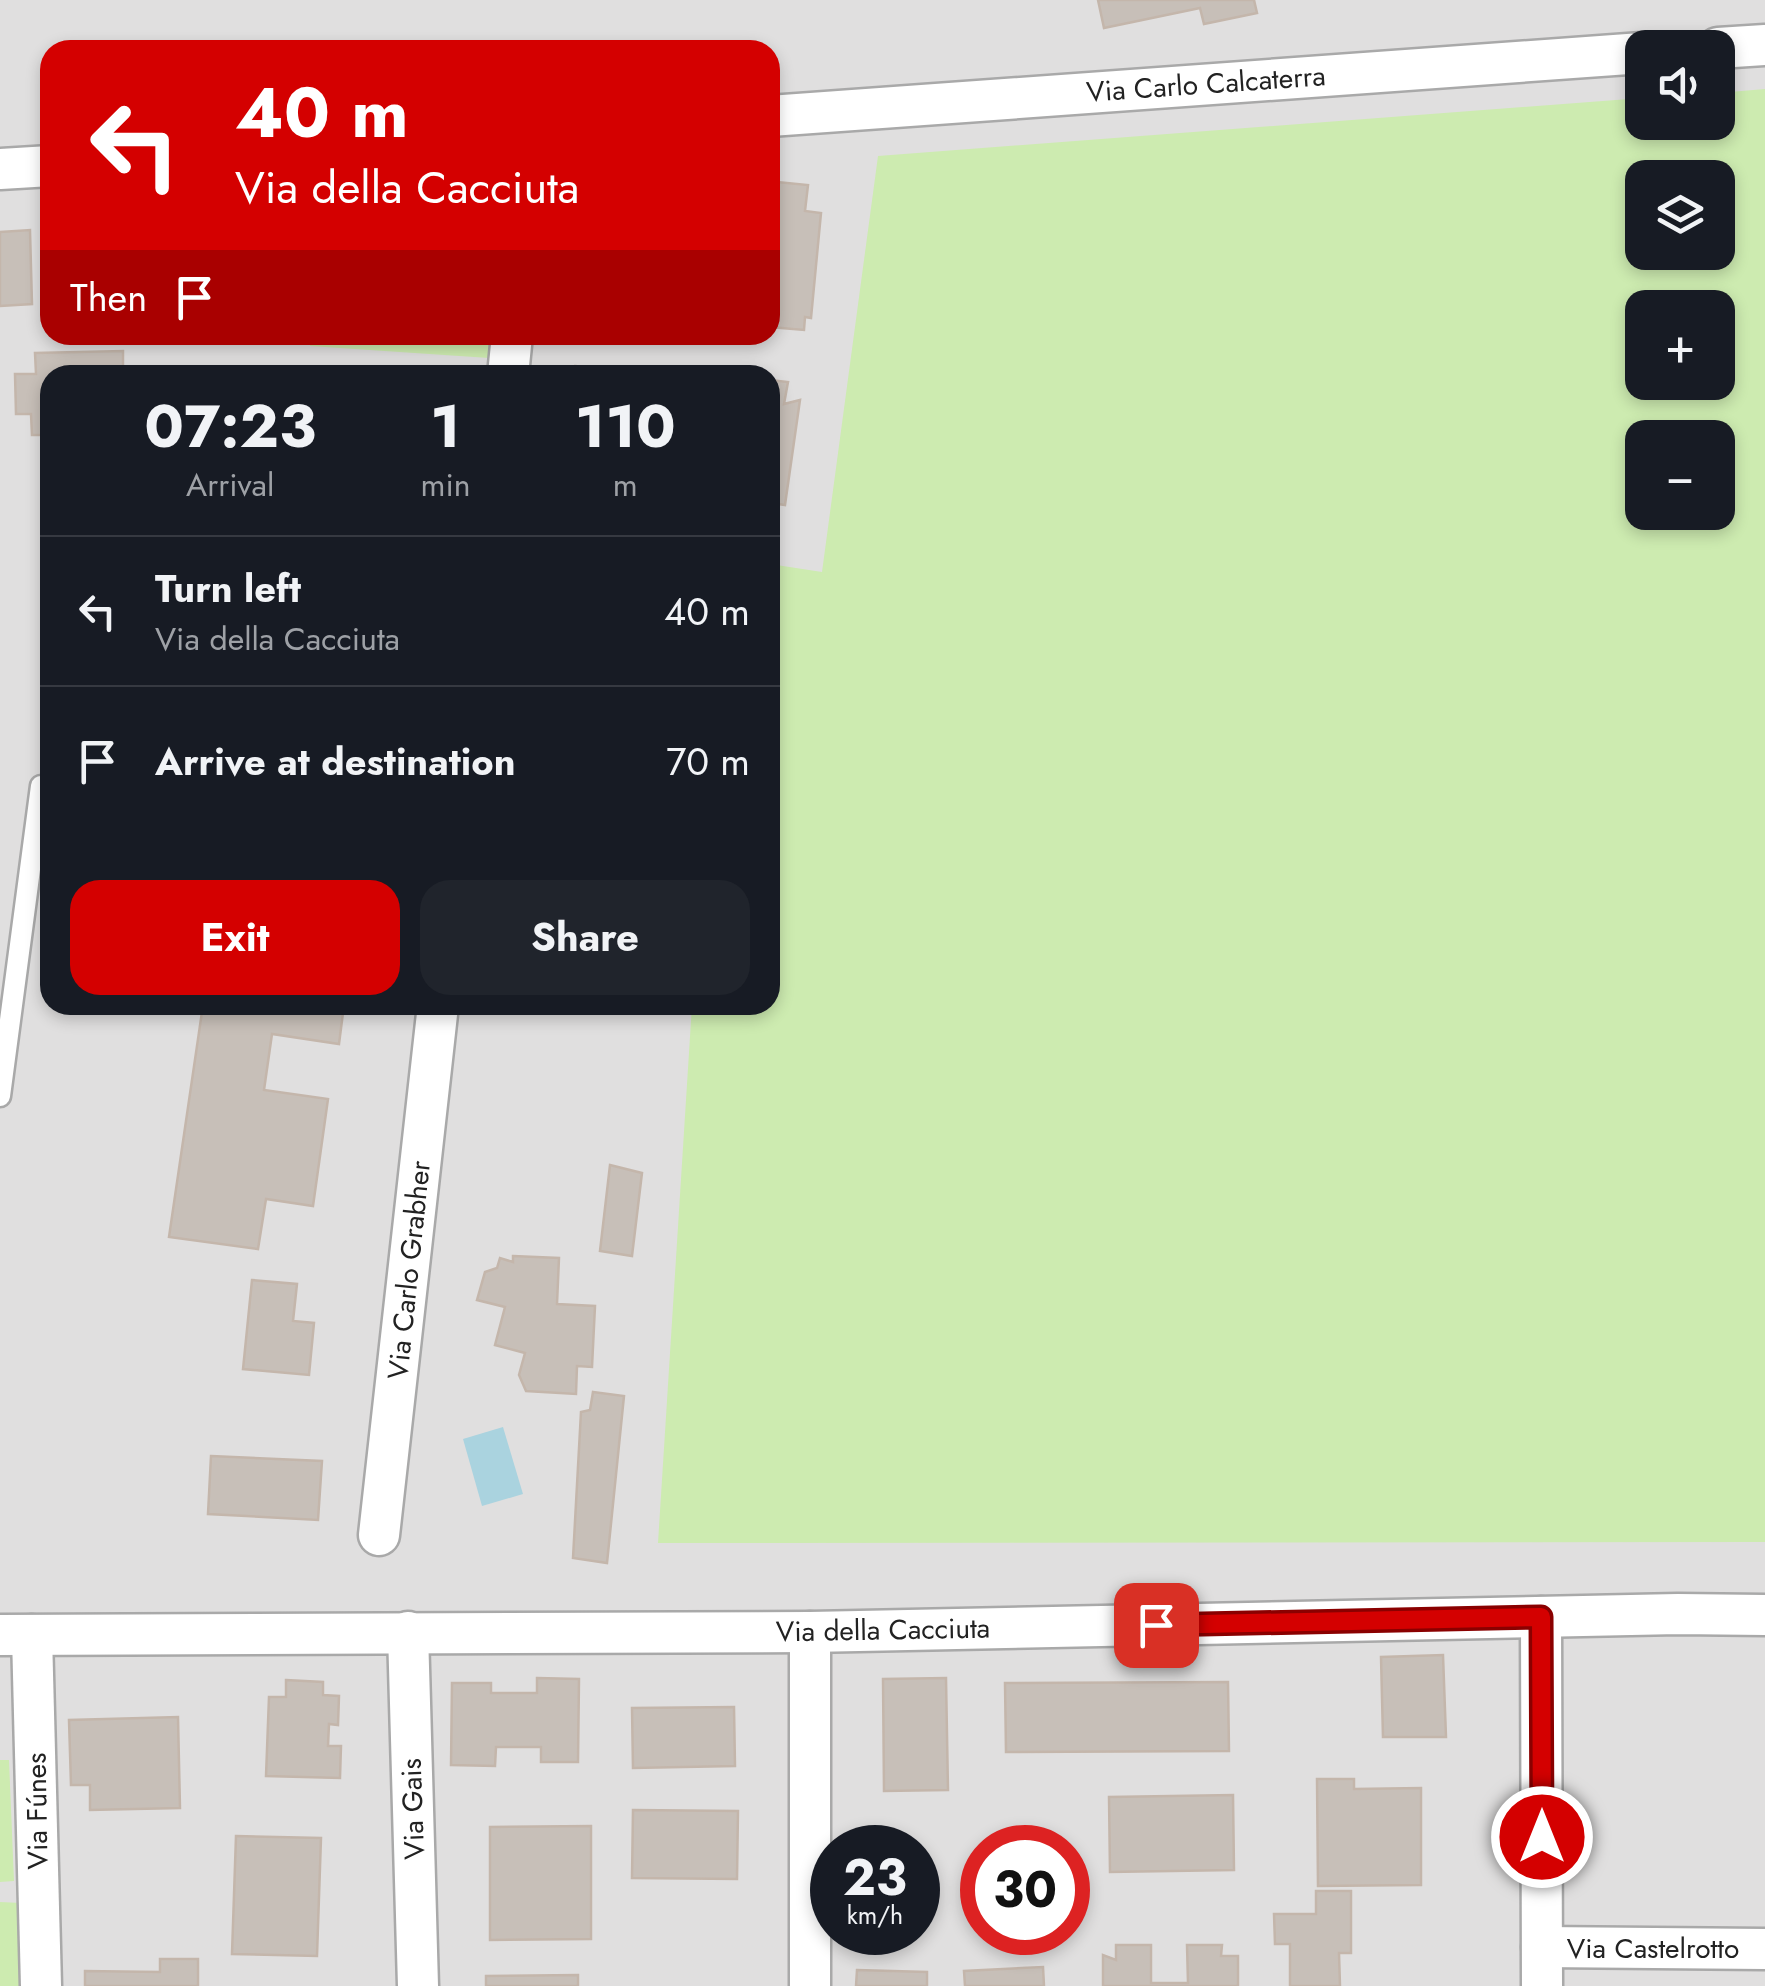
<!DOCTYPE html>
<meta charset="utf-8">
<style>
:root{--surface:#171b24;--page:#20242c;--text:#f1f3f6;--muted:#9ea1a6;--line:#363941;--accent:#d40000}
body{margin:0;font-family:Jost,sans-serif;background:var(--page);color:var(--text);height:100vh;display:flex;flex-direction:column;font-size:38px;white-space:nowrap}
*{box-sizing:border-box;margin:0}
p{font-size:32px;color:var(--muted)}
.icon{flex:none;width:55px;height:55px;fill:none;stroke:currentColor;stroke-width:2;stroke-linecap:round;stroke-linejoin:round}
.map{position:relative;flex:1;overflow:hidden}
.panel{position:absolute;left:40px;top:365px;width:740px;height:650px;display:flex;flex-direction:column;background:var(--surface);border-radius:30px;box-shadow:0 5px 15px #0003}
.panel>*{flex:none}
.hud{position:absolute;left:40px;top:40px;width:740px;height:305px;border-radius:30px;box-shadow:0 5px 15px #0003;background:#d40000;color:#fff;overflow:hidden}
.controls{position:absolute;left:1625px;top:30px;display:grid;gap:20px}
.controls a{display:grid;place-items:center;width:110px;height:110px;border-radius:20px;background:var(--surface);box-shadow:0 5px 15px #0003;font-size:50px}
.speed{position:absolute;left:810px;top:1825px;display:flex;gap:20px;font-size:50px;font-weight:700;text-align:center}
.speed>*{display:grid;place-content:center;width:130px;height:130px;border-radius:50%;background:var(--surface);box-shadow:0 5px 15px #0003;line-height:1}
.speed small{font-size:25px;font-weight:400}
.speed .limit{border:15px solid #d22;background:#fff;color:#111}
.pin{position:absolute;display:grid;place-items:center;width:85px;height:85px;color:#fff;margin:-42px;border-radius:20px;box-shadow:0 5px 15px #0006}
.me{position:absolute;width:110px;margin:-55px;rotate:0deg;stroke-linejoin:round;filter:drop-shadow(0 0 8px #0008)}
.turn{display:flex;align-items:center;gap:35px;height:210px;padding:0 30px;font-size:45px}
.turn .icon{width:130px;height:130px;stroke-width:2.5}
.turn b{display:block;font-size:70px;line-height:85px}
.then{display:flex;align-items:center;height:95px;padding:0 30px;background:#0003;gap:20px;font-size:38px}
.eta{display:flex;justify-content:space-evenly;align-items:center;height:170px;text-align:center}
.eta b{font-size:60px;font-weight:700;line-height:70px}
.primary-button{display:flex;gap:20px;margin-top:auto;padding:20px 30px}
.primary-button a{flex:1;height:115px;border-radius:30px;background:var(--accent);color:#fff;font-size:40px;font-weight:700;line-height:115px;text-align:center}
.primary-button a+a{background:var(--page);color:var(--text)}
ul{padding:0;list-style:none}
li{display:flex;align-items:center;gap:30px;height:150px;padding:0 30px;border-top:2px solid var(--line)}
li div{flex:1}
li b{display:block;font-size:38px}
li em{font-style:normal}
.map>svg:first-child{display:block}
</style>
<div class="map">
<svg width="1765" height="1986" viewBox="0 0 1765 1986">
<rect width="100%" height="100%" fill="#f2efe9"/>
<path fill="#e0dfdf" fill-rule="evenodd" d="M0,0H1765V1986H0ZM1642,48H1718V122H1642ZM50,50H770V335H50ZM1642,178H1718V252H1642ZM1642,308H1718V382H1642ZM50,375H770V1005H50ZM1642,438H1718V512H1642ZM832,1848H918V1932H832ZM982,1848H1068V1932H982Z"/>
<g fill="#cdebb0" fill-rule="evenodd">
<path d="M1765,89V1542L658,1543L692,1005H770V564L822,572L878,156L1642,98V122H1718V93ZM1642,178H1718V252H1642ZM1642,308H1718V382H1642ZM1642,438H1718V512H1642Z"/>
<path d="M312,335H491L489,358L310,346Z"/>
<path d="M0,1760H9L14,1881L0,1882Z"/>
<path d="M0,1902L21,1903L19,1986H0Z"/>
</g>
<path fill="#aad3df" d="M503,1427L523,1494L482,1506L463,1439Z"/>
<g fill="#c7bfb8" stroke="#c4b6ab" stroke-width="2.5">
<path d="M1098,0H1254L1257,13L1204,24L1200,8L1104,28Z"/>
<path d="M777,182L808,185L805,211L821,213L811,318L805,317L804,330L770,327V206H774Z"/>
<path d="M30,230L32,304L0,306V232Z"/>
<path d="M123,351V375H50V451H45V435H32L31,414H16L15,374H36L35,353Z"/>
<path d="M575,366L669,375H574Z"/>
<path d="M770,380L788,382L784,404L800,400L785,505L778,504V530L770,529Z"/>
<path d="M203,1005H344L339,1044L272,1034L264,1090L328,1099L313,1206L266,1199L258,1249L169,1237Z"/>
<path d="M573,1005H643L642,1013Z"/>
<path d="M610,1165L642,1173L632,1256L600,1251Z"/>
<path d="M513,1256L559,1258L557,1304L595,1306L592,1367L577,1366L576,1394L526,1391L519,1375L525,1353L495,1345L505,1307L477,1300L485,1272L497,1268L500,1258L513,1262Z"/>
<path d="M252,1280L297,1284L293,1321L314,1323L309,1375L243,1369Z"/>
<path d="M593,1392L624,1396L607,1563L573,1558L581,1412L590,1410Z"/>
<path d="M211,1456L322,1461L318,1520L208,1514Z"/>
<path d="M1443,1655L1446,1737H1383L1381,1657Z"/>
<path d="M537,1678L579,1679L578,1762H541V1747H496L495,1766L451,1765L452,1683H491V1693H537Z"/>
<path d="M946,1678L948,1790L884,1791L883,1679Z"/>
<path d="M286,1680L323,1682V1695L339,1696L338,1725L329,1724L328,1746H341L340,1778L266,1776L269,1697H286Z"/>
<path d="M1228,1682L1229,1751L1006,1752L1005,1683Z"/>
<path d="M734,1707L735,1766L633,1768L632,1708Z"/>
<path d="M178,1717L180,1808L90,1810V1785H71L69,1720Z"/>
<path d="M1317,1779H1354V1789L1421,1788V1885L1318,1886Z"/>
<path d="M1233,1795L1234,1870L1110,1872L1109,1797Z"/>
<path d="M633,1810L738,1811L737,1879L632,1878Z"/>
<path d="M591,1826V1939L490,1940V1827Z"/>
<path d="M236,1836L321,1838L317,1956L232,1954Z"/>
<path d="M1316,1891H1351V1953H1339L1340,1986H1290V1944H1275L1274,1914H1316Z"/>
<path d="M1116,1945H1151V1983H1188L1187,1945H1222L1221,1956H1238V1986H1103V1955L1116,1960Z"/>
<path d="M160,1959H198V1986H85V1971L160,1972Z"/>
<path d="M1043,1967L1044,1986H965L964,1971Z"/>
<path d="M857,1970L927,1972V1986H856Z"/>
<path d="M578,1975V1986H486V1976Z"/>
</g>
<g fill="none" stroke-linecap="round" stroke-linejoin="round">
<defs>
<path id="lane" d="M0,1096L41,786"/>
<g id="street">
<path d="M1718,48L1765,45"/>
<path d="M770,116L1642,53"/>
<path d="M0,169L50,166"/>
<path d="M508,375L512,335"/>
<path d="M379,1535L438,1005"/>
<path d="M1541,1617L1542,1986"/>
<path d="M408,1632L418,1986"/>
<path d="M0,1635L810,1632L1678,1614L1765,1615"/>
<path d="M32,1635L41,1986"/>
<path d="M1542,1947L1765,1949"/>
<path d="M810,1986V1632"/>
</g>
</defs>
<use href="#lane" stroke="#a9a9a9" stroke-width="25"/>
<use href="#street" stroke="#a9a9a9" stroke-width="45"/>
<use href="#lane" stroke="#fff" stroke-width="20"/>
<use href="#street" stroke="#fff" stroke-width="40"/>
</g>
<g fill="none" stroke-linecap="round" stroke-linejoin="round">
<defs>
<path id="route" d="M1156,1625L1541,1617L1542,1837"/>
</defs>
<use href="#route" stroke="#8a0000" stroke-width="25"/>
<use href="#route" stroke="#d40000" stroke-width="18"/>
</g>
<g text-anchor="middle" dominant-baseline="central" stroke-width="8" stroke-linejoin="round" paint-order="stroke">
<g font-size="28" fill="#222" stroke="#fff">
<text transform="translate(1206 84) rotate(-4)">Via Carlo Calcaterra</text>
<text transform="translate(409 1270) rotate(-84)">Via Carlo Grabher</text>
<text transform="translate(883 1630) rotate(-1)">Via della Cacciuta</text>
<text transform="translate(413 1809) rotate(-92)">Via Gais</text>
<text transform="translate(37 1811) rotate(-91)">Via Fúnes</text>
<text x="1653" y="1948">Via Castelrotto</text>
</g>
</g>
</svg>
<div class="controls">
<a><svg class="icon" aria-label="sound" viewBox="0 0 24 24"><path d="M4 9h4l5-4v14l-5-4H4zM17 9q2 3 0 6"/></svg></a>
<a><svg class="icon" aria-label="layers" viewBox="0 0 24 24"><path d="M12 4l9 5-9 5-9-5zM3 14l9 5 9-5"/></svg></a>
<a>+</a>
<a>−</a>
</div>
<div class="speed"><div>23<small>km/h</small></div><div class="limit">30</div></div>
<div class="pin" style="left:1156px;top:1625px;background:#d93025"><svg class="icon" aria-label="arrive" viewBox="0 0 24 24"><path d="M6 21V4h12l-3 4 3 4H6"/></svg></div>
<svg class="me" style="left:1542px;top:1837px" viewBox="-20 -20 40 40"><circle r="17" fill="#d40000" stroke="#fff" stroke-width="3"/><path d="M0-11L8 9 0 5-8 9z" fill="#fff"/></svg>
<div class="hud">
<div class="turn"><svg class="icon" aria-label="left" viewBox="0 0 24 24"><path d="M17 20v-9H6M10 6l-5 5 5 5"/></svg><div><b>40 m</b>Via della Cacciuta</div></div>
<div class="then">Then<svg class="icon" aria-label="arrive" viewBox="0 0 24 24"><path d="M6 21V4h12l-3 4 3 4H6"/></svg></div>
</div>
<section class="panel">
<div class="eta">
<div><b>07:23</b><p>Arrival</p></div>
<div><b>1</b><p>min</p></div>
<div><b>110</b><p>m</p></div>
</div>
<ul>
<li><svg class="icon" aria-label="left" viewBox="0 0 24 24"><path d="M17 20v-9H6M10 6l-5 5 5 5"/></svg><div><b>Turn left</b><p>Via della Cacciuta</p></div><em>40 m</em></li>
<li><svg class="icon" aria-label="arrive" viewBox="0 0 24 24"><path d="M6 21V4h12l-3 4 3 4H6"/></svg><div><b>Arrive at destination</b></div><em>70 m</em></li>
</ul>
<div class="primary-button"><a>Exit</a><a>Share</a></div>
</section>
</div>
